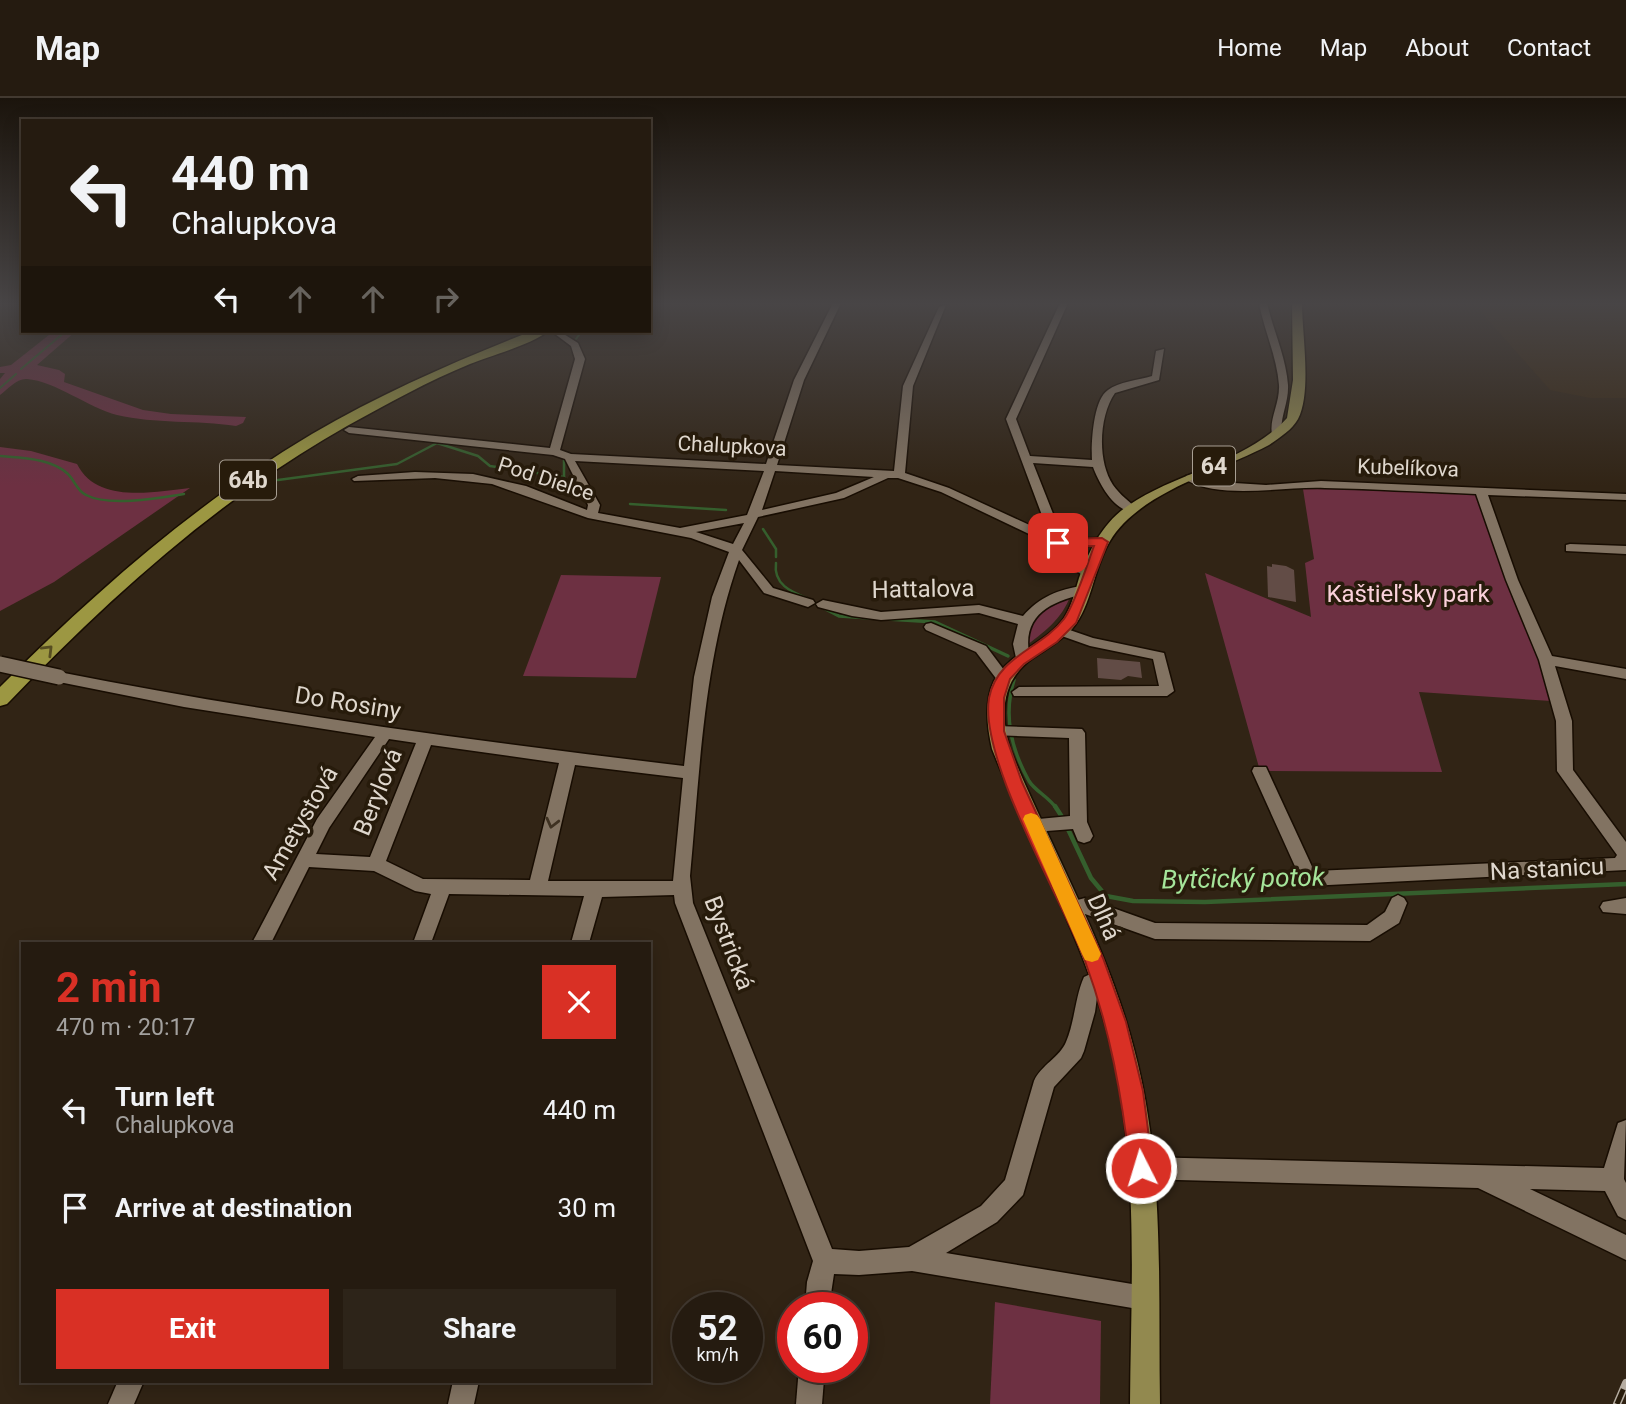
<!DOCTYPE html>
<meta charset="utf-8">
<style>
:root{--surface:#251b10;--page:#2d2419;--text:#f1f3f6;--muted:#a3a19f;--line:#423930;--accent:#d93025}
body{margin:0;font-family:Roboto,sans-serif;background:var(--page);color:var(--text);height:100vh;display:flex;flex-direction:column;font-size:26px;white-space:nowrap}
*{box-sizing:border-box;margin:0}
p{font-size:23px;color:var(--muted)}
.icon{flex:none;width:38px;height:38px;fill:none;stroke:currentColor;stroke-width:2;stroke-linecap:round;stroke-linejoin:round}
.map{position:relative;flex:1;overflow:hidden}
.drawer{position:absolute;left:21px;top:844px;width:630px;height:441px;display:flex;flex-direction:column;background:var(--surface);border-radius:0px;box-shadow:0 4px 18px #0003,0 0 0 2px var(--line)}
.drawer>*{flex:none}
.top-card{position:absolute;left:21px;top:21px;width:630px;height:214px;border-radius:0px;box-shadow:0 4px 18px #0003,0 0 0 2px var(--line);background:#251b10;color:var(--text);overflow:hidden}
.speed{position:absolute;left:672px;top:1194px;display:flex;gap:14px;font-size:35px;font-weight:700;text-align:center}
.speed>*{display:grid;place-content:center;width:91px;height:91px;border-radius:50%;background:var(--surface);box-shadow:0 4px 18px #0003,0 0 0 2px var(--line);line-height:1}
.speed small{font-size:18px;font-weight:400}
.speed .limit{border:10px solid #d22;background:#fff;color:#111}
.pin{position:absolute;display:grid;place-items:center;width:60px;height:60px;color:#fff;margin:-30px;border-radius:14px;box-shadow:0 4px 10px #0006}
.me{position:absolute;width:77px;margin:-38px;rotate:355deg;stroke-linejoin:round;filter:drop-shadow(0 0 5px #0008)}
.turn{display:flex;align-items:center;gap:24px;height:147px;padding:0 35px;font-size:32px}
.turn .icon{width:91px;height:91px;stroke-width:2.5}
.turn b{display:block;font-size:49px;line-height:60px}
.lanes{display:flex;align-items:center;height:66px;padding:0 35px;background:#0003;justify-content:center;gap:35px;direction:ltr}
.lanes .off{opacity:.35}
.round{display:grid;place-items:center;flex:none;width:74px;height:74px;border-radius:0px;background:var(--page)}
.headline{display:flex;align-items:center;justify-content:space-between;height:119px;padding:0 35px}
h1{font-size:42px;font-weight:700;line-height:52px;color:var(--accent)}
.cta{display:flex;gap:14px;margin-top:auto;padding:14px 35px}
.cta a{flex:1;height:80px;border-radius:0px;background:var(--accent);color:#fff;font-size:28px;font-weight:700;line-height:80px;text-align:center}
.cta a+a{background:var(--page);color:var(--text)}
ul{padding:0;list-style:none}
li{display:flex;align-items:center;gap:21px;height:98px;padding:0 35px}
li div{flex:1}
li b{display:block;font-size:26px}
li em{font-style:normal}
header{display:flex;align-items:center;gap:42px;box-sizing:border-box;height:98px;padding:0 35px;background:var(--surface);border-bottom:2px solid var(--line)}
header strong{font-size:33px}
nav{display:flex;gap:38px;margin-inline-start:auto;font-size:24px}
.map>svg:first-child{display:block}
</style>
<header>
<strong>Map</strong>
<nav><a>Home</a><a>Map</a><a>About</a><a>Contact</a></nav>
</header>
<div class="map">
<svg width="1626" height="1306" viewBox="0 0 1626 1306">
<rect width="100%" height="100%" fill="#312415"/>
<path fill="#392813" d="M1473,205L1626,206V300H1590L1550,292Z"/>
<g fill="#6d3042">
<path d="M54,233H76L37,267L59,272L65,276L64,284L143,312L171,316L246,319L243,325L236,328C197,322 155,326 117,317C89,310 55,283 27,281C17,280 7,292 0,297V281L5,275H0V269L11,267Z"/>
<path d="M0,349L31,353L77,366C97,406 153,394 190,390L54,484L0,513Z"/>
<path d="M1317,388L1471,394L1478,397L1540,561L1551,603L1419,594L1442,674L1260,673L1205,475L1311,519L1305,465L1314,461L1303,391Z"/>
<path d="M561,477L661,479L636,580L523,578Z"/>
<path d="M1071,496C1062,522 1044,534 1023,550L1024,528L1042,511Z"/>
<path d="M995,1204L1101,1223L1100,1306H990Z"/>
</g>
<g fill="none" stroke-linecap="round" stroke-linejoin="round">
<g stroke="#355f2d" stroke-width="2">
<path d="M1291,205L1293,272"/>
<path d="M576,241L582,233"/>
<path d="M21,271L66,233"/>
<path d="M0,290L16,276"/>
</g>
<g stroke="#355f2d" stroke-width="2.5">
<path d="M0,358C22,360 51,360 68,376C75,383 77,393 86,397C109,409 159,400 184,396"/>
<path d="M564,358V379"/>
<path d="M278,382L397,366L437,345L478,358L490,368L564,379L566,385L577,389"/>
<path d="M630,406L726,412"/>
<path d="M763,431L776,451V459"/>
<path d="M776,465C773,487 792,494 809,501"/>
</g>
<g stroke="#355f2d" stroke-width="3.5">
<path d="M805,500L839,518L935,524L1008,558"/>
<path d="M1014,582C1003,617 1011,651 1029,683C1035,693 1049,699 1056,710"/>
</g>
<g stroke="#355f2d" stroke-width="4.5">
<path d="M1055,708L1064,722"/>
<path d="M1067,729L1091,780L1106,798L1133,803L1205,804L1626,786"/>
</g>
</g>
<g fill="#624c46">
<path d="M1272,466L1286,468L1294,472L1296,504L1268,499L1267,468L1272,469Z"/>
<path d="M1097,560L1140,564L1142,580L1128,578L1121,582L1098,580Z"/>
</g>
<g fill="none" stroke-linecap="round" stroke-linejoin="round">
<defs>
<g id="minor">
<path d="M833,205H841L804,282L777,367L894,373L903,288L939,209L946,207L913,288L905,375L949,390L1049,436L1006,321L1060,205H1068L1016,321L1030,358L1092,362C1091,346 1093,302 1108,292C1118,284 1139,282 1152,278L1156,253L1164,251L1159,282L1115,295C1099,318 1097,363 1113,387C1120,397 1129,403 1137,411L1135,413C1115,416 1099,385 1093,369L1033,365L1063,441L1102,440L1108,444L1102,448H1067L1080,465L1093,471V477H1083L1072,471L1054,448L941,394L898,380H888L844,400L758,419L742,452L773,490L813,502L815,505L808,509L764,495L739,462C703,564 700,672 690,778L693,805L832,1151L859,1153L909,1149L981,1108L1005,1082L1034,983C1041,967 1060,959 1066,944C1075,923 1075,899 1084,879L1101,871L1108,874L1111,880L1108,886L1098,892L1095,914L1084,953L1081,960L1054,989L1023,1097L997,1124L946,1155L1144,1188L1153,1191L1156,1200L1153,1209L1144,1212L912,1173L859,1177L834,1176L829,1209H805L807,1184L813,1163L675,805L674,797L602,799L589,845H571L584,798L449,796L431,845H413L431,796L415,793L374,773L309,769L271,845H252L317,721L375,639L184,609L59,584L52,579L59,574C266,615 474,643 684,668L694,579L712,499L729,454L691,440L588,420L492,386L435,380L354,383L352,381L358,378L415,374L473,376L526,388L587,412L588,407L565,361L553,357L349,335L344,332L349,329L550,350L575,261L571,248L555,236L559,233L578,245L585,261L560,352L571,356L766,366L794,282ZM575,363L764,373L747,417L680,430L598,415L600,407ZM775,373L874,379L836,395L762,412ZM744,425L733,446L696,434ZM389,641L416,645L370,759L316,756L329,730ZM431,647L559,665L530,782L423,781L386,763ZM575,667L683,680L673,783H548Z"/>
<path d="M1259,205H1267C1273,232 1286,259 1288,287C1289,305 1279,321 1282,336L1277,339L1272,336C1269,321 1280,305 1279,287C1277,259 1264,232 1259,205Z"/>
<path d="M1190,377L1203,383L1266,387L1321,383L1626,396V402L1488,397L1518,482L1552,558L1626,571V581L1555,568L1572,623L1573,672L1626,744V772L1309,788L1303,786L1252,673L1254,669H1266L1314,773L1615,760L1617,757L1557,673L1556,623L1539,562L1506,482L1476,396C1426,394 1375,391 1325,390C1284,388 1222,402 1186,382V378Z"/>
<path d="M1570,446L1626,448V456L1566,453V447Z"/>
<path d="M1083,488L1088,489V495C1052,503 1020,516 1030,560L1023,565L1016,560L1013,546L1018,526L979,515L881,522L852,518L818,509L816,506L823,502L881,514L979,507L1023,518C1039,499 1059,491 1083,488Z"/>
<path d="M931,525L986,548L1010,580L1008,583H998L976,554L926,532L924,529L926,526Z"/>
<path d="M1061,529L1093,540L1164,555L1174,593L1167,598H1014L1012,594L1019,589L1159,588L1153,561L1090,548L1056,536L1054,533L1056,530Z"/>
<path d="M997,628L1082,631L1085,635L1087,724L1093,738L1090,743L1084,745L1078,743L1073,731L1034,734L1028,732L1026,727L1028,722L1070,718L1069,640L992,637L989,633Z"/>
<path d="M1398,797L1404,800L1407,805L1399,825L1370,843L1155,841L1085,816L1072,818L1066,815L1063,810L1066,805L1085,800L1155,825L1367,827L1385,814L1392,800Z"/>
<path d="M1626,800V816L1603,814L1600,809L1603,804Z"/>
<path d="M1626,1022L1624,1081L1626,1085V1122L1618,1118L1605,1093L1530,1091L1626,1137V1162L1478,1090L1141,1081L1133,1078L1130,1070L1133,1062L1141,1059L1604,1070L1618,1025Z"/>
<path d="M799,1269H825L822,1306H796Z"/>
<path d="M118,1283H144L134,1306H108Z"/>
<path d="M453,1283H479L474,1306H448Z"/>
</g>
<path id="major" d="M1292,205H1302C1302,236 1312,294 1298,321C1292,332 1279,340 1269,347C1220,373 1139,394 1110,443C1093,470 1093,506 1072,531C1061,543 1046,551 1033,560C1001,582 1000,616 1010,651C1051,751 1107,846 1134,951C1165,1066 1158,1188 1160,1306H1130C1131,1188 1139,1068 1112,952C1087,847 1032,751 992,651C987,629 984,604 994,583C1010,553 1045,547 1064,520C1072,508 1075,493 1079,480C1089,452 1104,423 1129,407C1178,374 1247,364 1287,320L1293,282Z"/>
<path id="highway" d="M532,233H548C531,247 492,257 470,266C428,283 387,306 347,328C218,401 109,500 7,606L0,608V589C95,494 196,405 312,336C382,295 456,263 532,233Z"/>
</defs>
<use href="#minor" stroke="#180d02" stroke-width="3"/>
<use href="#major" stroke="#180d02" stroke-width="3"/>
<use href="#highway" stroke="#180d02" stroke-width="3"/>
<use href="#minor" fill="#827362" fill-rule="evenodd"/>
<use href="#major" fill="#92894f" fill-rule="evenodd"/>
<use href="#highway" fill="#9c9742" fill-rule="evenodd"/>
<defs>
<path id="rail" d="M1617,1306L1626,1285"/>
</defs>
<use href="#rail" stroke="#b6ada2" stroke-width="8"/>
<use href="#rail" stroke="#271b0b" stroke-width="5" stroke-dasharray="16" stroke-linecap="butt"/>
<defs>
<path id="minor-bridge" d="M0,566L59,579"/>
</defs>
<use href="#minor-bridge" stroke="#180d02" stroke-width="18" stroke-linecap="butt"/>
<use href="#minor-bridge" stroke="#827362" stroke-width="15"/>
</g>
<defs><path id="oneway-chevron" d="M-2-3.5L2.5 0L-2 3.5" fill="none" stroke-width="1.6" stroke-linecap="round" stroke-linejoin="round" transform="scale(1.75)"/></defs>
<use stroke="#564d21" href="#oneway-chevron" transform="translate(48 552) rotate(-45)"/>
<use stroke="#3e3121" href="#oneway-chevron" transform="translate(552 725) rotate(104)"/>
<linearGradient id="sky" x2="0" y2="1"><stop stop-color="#1b140c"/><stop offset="0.53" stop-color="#484546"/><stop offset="1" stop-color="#484546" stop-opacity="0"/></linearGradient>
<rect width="1626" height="388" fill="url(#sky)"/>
<path fill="#d93025" stroke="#8d1f18" stroke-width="2" d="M1102,440L1108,444L1076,525L1057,544L1024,566L1010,581L1004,600V633L1022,684L1103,860L1126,924L1143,993L1153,1070L1149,1078L1141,1081L1133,1078L1130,1070C1122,998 1110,931 1085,863C1061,799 979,662 989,600C997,558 1041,551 1064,521C1075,506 1087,467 1094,448L1058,449L1052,445L1058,441Z"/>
<path fill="#f59e0b" d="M1031,715L1037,717L1040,721L1101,856L1098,862L1092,864L1085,862L1082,856L1023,721L1025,717Z"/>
<g text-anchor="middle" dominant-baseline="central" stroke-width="7" stroke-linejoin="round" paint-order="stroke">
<g font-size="21" fill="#dfd7cd" stroke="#271b0b">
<text transform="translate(732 348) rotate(3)">Chalupkova</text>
<text transform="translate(1408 370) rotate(2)">Kubelíkova</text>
<text transform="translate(546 381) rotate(18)">Pod Dielce</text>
</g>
<g fill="#271b0b" stroke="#a89f93" stroke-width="2">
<rect x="1193" y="348.5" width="42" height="39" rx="5"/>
<rect x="220" y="362.5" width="56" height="39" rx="5"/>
</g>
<g font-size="23" font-weight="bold" fill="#dfd7cd">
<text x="1214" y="368">64</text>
<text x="248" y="382">64b</text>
</g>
<g font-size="24" fill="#dfd7cd" stroke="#271b0b">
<text transform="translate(923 491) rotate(-1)">Hattalova</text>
<text transform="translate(348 605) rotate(9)">Do Rosiny</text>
<text transform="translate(378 694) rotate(-68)">Berylová</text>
<text transform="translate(300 725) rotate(-60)">Ametystová</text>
<text transform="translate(1547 771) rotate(-3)">Na stanicu</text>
<text transform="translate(1104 819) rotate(66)">Dlhá</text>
<text transform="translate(729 845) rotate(69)">Bystrická</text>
</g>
<g font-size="24" fill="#fbd1db" stroke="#271b0b">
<text x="1408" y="496">Kaštieľsky park</text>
</g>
<g font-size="26" font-style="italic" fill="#a5e59a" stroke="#271b0b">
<text transform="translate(1243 780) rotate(-1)">Bytčický potok</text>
</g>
</g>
</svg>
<div class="speed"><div>52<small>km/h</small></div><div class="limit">60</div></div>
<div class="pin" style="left:1058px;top:445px;background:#d93025"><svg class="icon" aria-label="arrive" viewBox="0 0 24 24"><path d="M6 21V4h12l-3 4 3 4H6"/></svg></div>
<svg class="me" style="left:1141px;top:1070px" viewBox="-20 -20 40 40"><circle r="17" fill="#d93025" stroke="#fff" stroke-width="3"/><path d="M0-11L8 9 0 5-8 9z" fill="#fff"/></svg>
<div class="top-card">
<div class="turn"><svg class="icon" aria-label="left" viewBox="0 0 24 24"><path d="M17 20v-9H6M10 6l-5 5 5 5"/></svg><div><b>440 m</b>Chalupkova</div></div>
<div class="lanes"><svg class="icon" aria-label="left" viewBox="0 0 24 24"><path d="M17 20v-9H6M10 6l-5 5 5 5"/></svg><svg class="icon off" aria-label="ahead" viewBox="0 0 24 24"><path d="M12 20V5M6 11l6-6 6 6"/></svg><svg class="icon off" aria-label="ahead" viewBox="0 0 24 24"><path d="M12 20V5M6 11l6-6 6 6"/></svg><svg class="icon off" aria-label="right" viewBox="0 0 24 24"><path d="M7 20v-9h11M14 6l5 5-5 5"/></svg></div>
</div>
<section class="drawer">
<div class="headline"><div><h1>2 min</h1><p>470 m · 20:17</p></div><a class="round" style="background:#d93025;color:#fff"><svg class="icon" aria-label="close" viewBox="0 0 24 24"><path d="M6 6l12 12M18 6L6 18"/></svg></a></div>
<ul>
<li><svg class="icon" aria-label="left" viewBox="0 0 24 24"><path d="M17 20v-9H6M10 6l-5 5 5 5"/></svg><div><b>Turn left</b><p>Chalupkova</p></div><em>440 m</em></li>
<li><svg class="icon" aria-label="arrive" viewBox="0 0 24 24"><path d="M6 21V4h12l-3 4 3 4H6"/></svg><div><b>Arrive at destination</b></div><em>30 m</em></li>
</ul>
<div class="cta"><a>Exit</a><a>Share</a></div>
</section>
</div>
